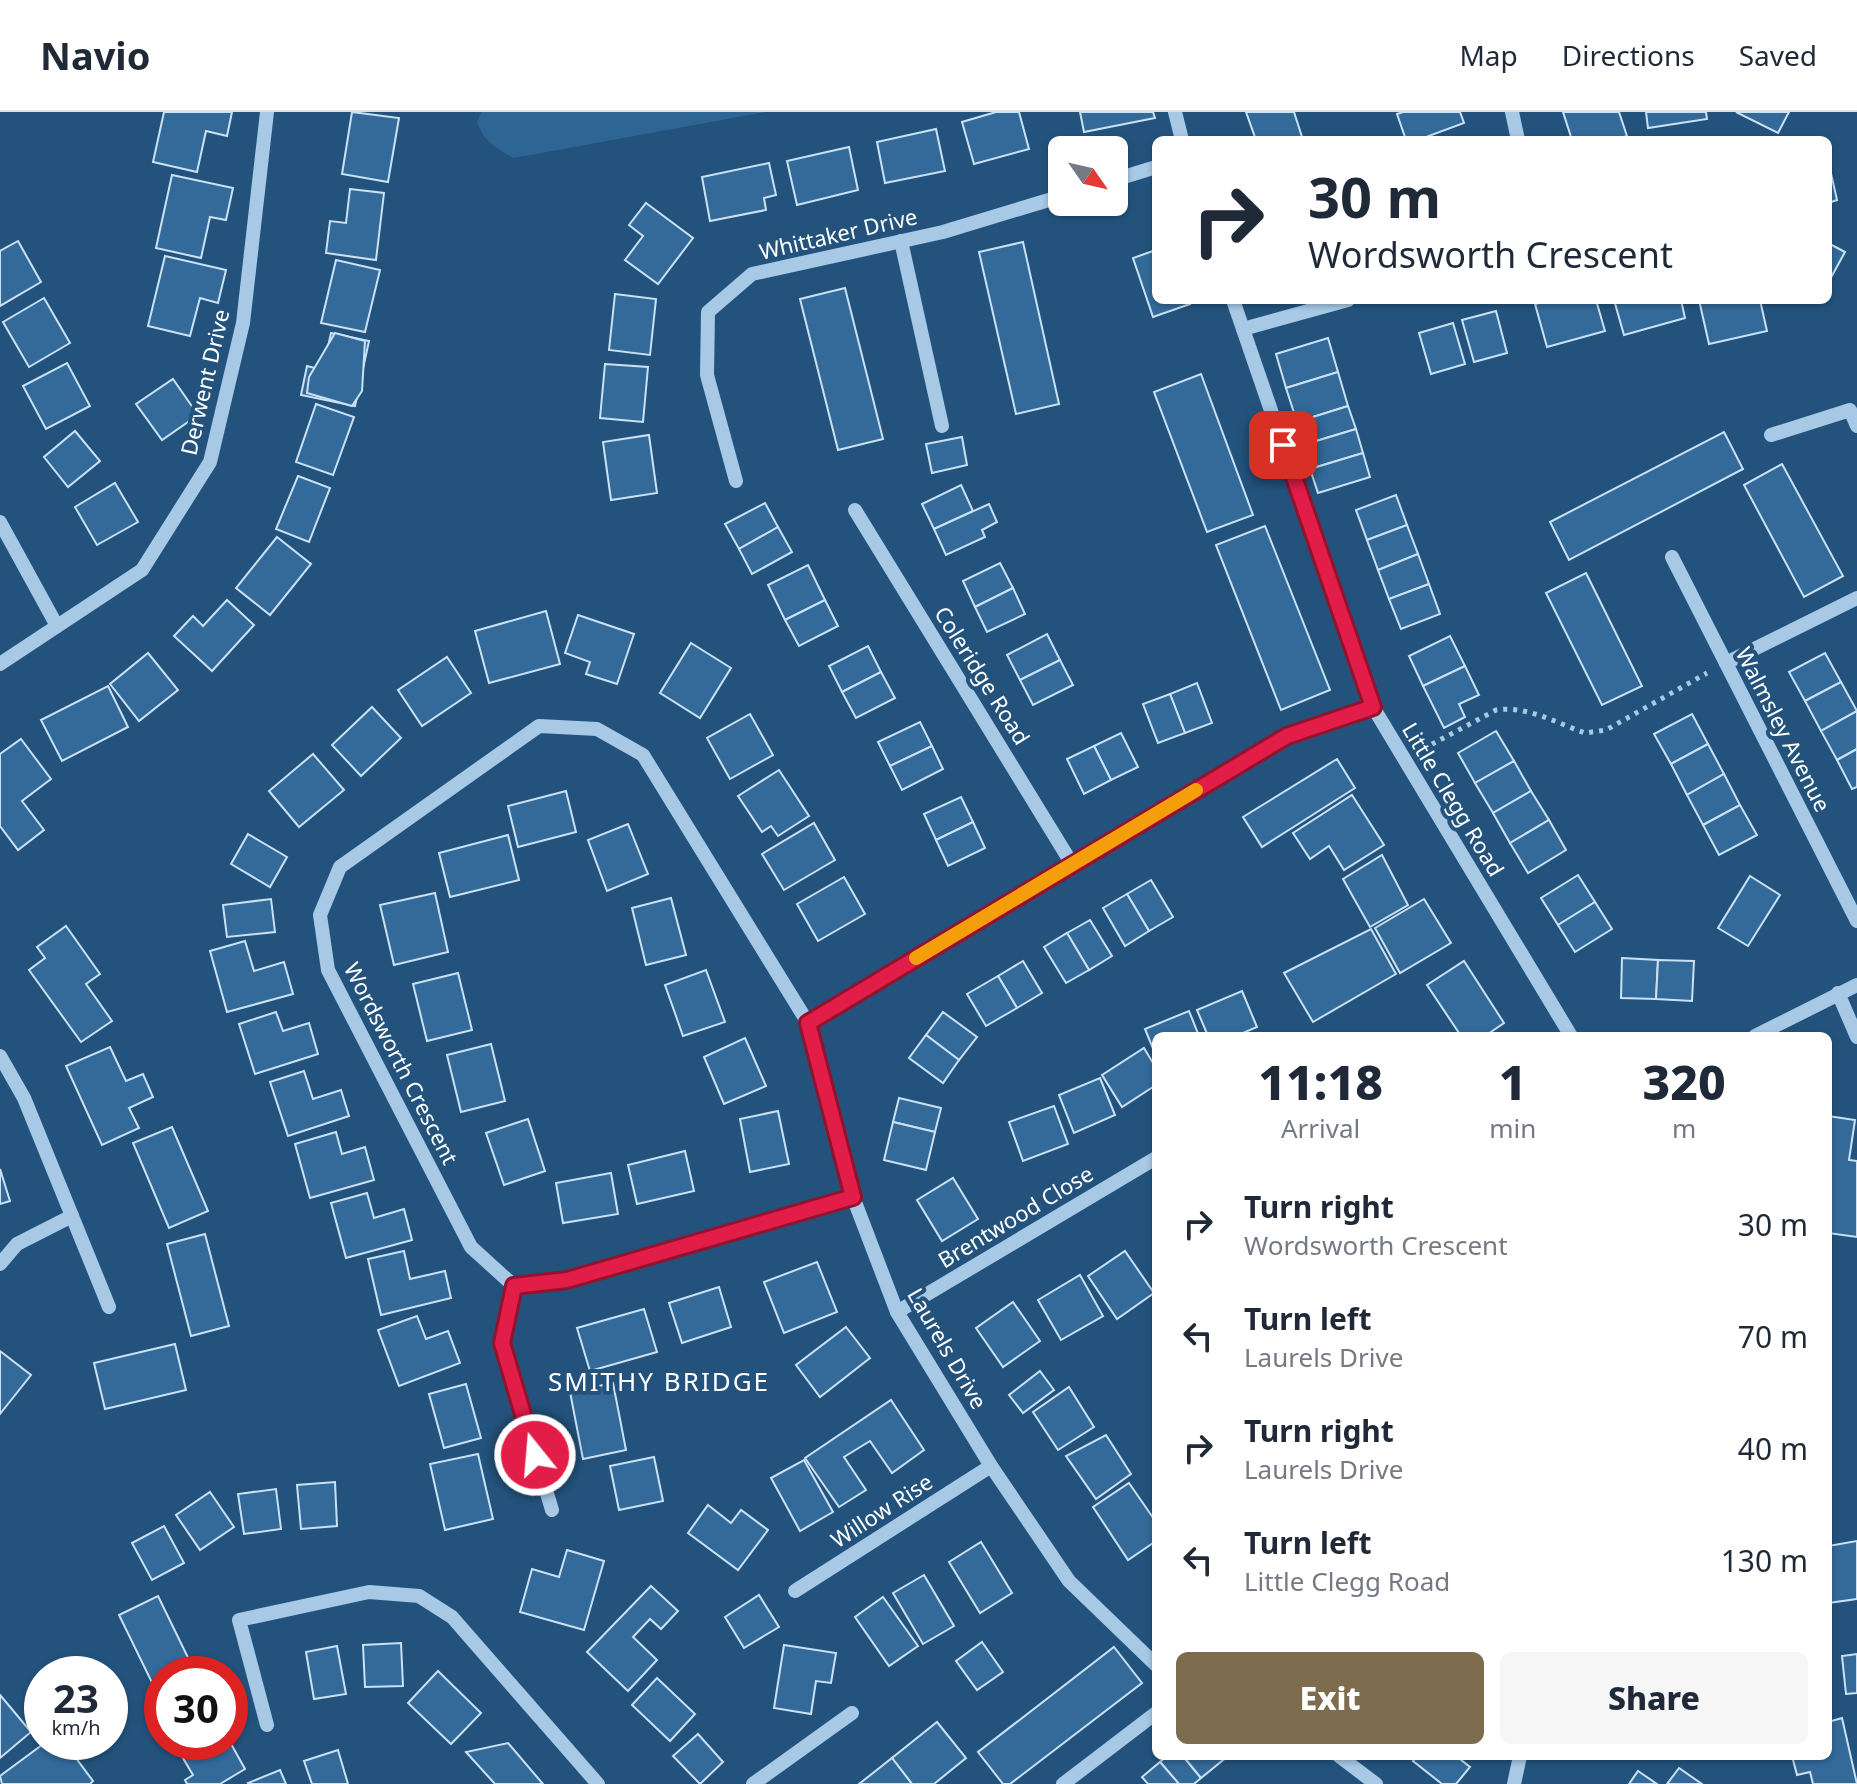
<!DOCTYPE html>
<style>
:root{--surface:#fff;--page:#f6f6f7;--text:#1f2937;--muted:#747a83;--line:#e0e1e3;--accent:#7d6c4e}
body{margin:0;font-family:"Noto Sans",sans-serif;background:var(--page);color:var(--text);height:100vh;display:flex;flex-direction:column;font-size:30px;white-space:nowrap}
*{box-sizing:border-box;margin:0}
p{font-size:26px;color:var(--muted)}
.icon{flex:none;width:44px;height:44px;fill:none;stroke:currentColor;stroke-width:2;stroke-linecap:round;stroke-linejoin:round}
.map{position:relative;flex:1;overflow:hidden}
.sheet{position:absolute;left:1152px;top:920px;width:680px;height:728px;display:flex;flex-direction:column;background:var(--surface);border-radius:12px;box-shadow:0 2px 6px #0004}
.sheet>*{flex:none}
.hud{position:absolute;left:1152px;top:24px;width:680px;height:168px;border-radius:12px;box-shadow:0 2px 6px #0004;background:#fff;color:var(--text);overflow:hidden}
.needle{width:52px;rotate:124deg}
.controls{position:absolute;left:1048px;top:24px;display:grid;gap:16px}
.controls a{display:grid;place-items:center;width:80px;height:80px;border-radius:12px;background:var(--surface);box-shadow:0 2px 6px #0004;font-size:40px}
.speed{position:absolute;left:24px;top:1544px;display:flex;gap:16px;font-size:40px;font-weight:700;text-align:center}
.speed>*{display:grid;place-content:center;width:104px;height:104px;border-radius:50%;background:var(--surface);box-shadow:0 2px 6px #0004;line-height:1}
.speed small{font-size:20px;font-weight:400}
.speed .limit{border:12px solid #d22;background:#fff;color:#111}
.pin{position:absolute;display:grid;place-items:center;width:68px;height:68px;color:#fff;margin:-34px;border-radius:16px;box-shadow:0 4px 12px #0006}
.me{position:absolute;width:88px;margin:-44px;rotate:343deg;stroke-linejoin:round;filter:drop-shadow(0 0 6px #0008)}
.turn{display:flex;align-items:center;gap:28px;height:168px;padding:0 24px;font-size:36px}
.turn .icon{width:104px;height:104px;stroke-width:2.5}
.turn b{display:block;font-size:56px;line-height:68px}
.eta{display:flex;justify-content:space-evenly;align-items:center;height:136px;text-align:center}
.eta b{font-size:48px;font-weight:800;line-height:56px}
.button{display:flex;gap:16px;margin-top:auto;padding:16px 24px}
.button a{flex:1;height:92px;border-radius:12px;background:var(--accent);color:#fff;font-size:32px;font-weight:800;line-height:92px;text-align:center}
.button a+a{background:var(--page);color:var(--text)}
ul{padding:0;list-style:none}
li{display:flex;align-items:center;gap:24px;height:112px;padding:0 24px}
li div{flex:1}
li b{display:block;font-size:30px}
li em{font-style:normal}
header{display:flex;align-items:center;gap:48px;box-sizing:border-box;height:112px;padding:0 40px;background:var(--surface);border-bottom:2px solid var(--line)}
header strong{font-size:38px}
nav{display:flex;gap:44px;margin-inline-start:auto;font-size:28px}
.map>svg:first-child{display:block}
</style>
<header>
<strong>Navio</strong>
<nav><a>Map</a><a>Directions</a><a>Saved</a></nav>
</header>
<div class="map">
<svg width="1857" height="1672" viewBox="0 0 1857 1672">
<rect width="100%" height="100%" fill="#23537d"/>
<path fill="#2d6594" d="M481,0H765L514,46C496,37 485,30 477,11Z"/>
<g fill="#336a9a" stroke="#cae1f4" stroke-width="2">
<path d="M164,0H232L227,24L206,19L197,60L153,50Z"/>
<path d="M352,0L399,6L388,70L342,62Z"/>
<path d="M996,0H1019L1029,37L974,52L962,10Z"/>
<path d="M1080,0H1153L1155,6L1084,20Z"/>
<path d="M1246,0H1294L1303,28H1256Z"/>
<path d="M1403,0H1460L1464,11L1418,28H1406L1397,2Z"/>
<path d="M1563,0H1619L1627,24L1615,28H1572Z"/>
<path d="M1646,0H1706L1707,7L1648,16Z"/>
<path d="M1736,0H1789L1778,21Z"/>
<path d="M936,17L945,59L885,71L877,30Z"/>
<path d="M849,35L858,78L797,93L787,49Z"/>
<path d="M1828,48L1837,88L1828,91Z"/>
<path d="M769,51L776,83L764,86L766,98L710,109L702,65Z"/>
<path d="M172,63L233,76L226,108L210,105L201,146L156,136Z"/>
<path d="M350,77L384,81L376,148L326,141L330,109L346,111Z"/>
<path d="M646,91L693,126L658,172L625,148L643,124L629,113Z"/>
<path d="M18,129L41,170L0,194V139Z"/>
<path d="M1023,130L1059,292L1016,302L979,140Z"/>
<path d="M1828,131L1845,140L1828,171Z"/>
<path d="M1156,138V188H1189L1190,192L1153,205L1133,146Z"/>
<path d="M165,144L226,158L218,191L200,186L190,224L148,214Z"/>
<path d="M336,148L380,158L365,220L321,211Z"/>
<path d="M845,176L883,327L838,338L800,187Z"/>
<path d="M615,182L656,187L650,243L609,238Z"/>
<path d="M44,186L70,231L29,255L3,210Z"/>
<path d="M1551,188H1596L1605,219L1547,235L1535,192Z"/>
<path d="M1614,188H1681L1685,206L1624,223Z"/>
<path d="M1699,188H1760L1767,219L1709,232Z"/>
<path d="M1496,199L1507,241L1474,250L1462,208Z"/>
<path d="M1453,211L1465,252L1431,262L1419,221Z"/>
<path d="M331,221L369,229L355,294L301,283L307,254L323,258Z"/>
<path d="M335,221L365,229L362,279L352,294L307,281L309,265Z"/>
<path d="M1328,226L1338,260L1286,276L1276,242Z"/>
<path d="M67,251L90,294L46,317L23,274Z"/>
<path d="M605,252L648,255L643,310L600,306Z"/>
<path d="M1338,260L1348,294L1297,310L1286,276Z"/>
<path d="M1201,262L1253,403L1207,420L1154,280Z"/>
<path d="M173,267L198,303L162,328L136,292Z"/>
<path d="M316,292L354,305L333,363L296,350Z"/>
<path d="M1348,294L1356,317L1303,333L1297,310Z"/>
<path d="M1356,317L1363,341L1310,357L1303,333Z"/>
<path d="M75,319L100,349L68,375L44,345Z"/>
<path d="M1724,320L1743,357L1569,448L1550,410Z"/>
<path d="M649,323L657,381L611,388L603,330Z"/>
<path d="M962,325L967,353L932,361L926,332Z"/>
<path d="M1363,341L1370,365L1318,381L1310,357Z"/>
<path d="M1782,352L1843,464L1804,485L1744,373Z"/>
<path d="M298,364L330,376L309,430L276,417Z"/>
<path d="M115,371L138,410L97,433L75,395Z"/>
<path d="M961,373L973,399L934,417L922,392Z"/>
<path d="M1396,383L1407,413L1367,428L1356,398Z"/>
<path d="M765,391L778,415L739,437L725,412Z"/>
<path d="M989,392L997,410L982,418L985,425L946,443L934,417Z"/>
<path d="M1407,413L1418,442L1378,458L1367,428Z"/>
<path d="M1265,414L1330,578L1281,598L1216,433Z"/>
<path d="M778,415L792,440L752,462L739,437Z"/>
<path d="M277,425L311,452L270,503L236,476Z"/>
<path d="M1418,442L1429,472L1389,487L1378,458Z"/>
<path d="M1000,451L1013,476L975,495L963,469Z"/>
<path d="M808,453L825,488L785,508L768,473Z"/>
<path d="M1586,461L1642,574L1602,593L1546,481Z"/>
<path d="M1429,472L1440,502L1401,517L1389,487Z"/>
<path d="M1013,476L1025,502L987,520L975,495Z"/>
<path d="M227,488L254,513L212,559L174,524L193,504L203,514Z"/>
<path d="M825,488L838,514L799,534L785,508Z"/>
<path d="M546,499L560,552L489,571L475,519Z"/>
<path d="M578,503L634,522L617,572L586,562L590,550L565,541Z"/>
<path d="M1047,522L1060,548L1020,568L1007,543Z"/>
<path d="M1450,524L1465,554L1423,574L1409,544Z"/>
<path d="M691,531L731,556L700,606L660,581Z"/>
<path d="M868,534L881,560L842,580L829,554Z"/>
<path d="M148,541L178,578L139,609L110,572Z"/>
<path d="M1825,541L1841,570L1805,589L1789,560Z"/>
<path d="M447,545L471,581L422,614L398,578Z"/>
<path d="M1060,548L1073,573L1033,593L1020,568Z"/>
<path d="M1465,554L1479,583L1459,592L1465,605L1444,616L1423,574Z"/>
<path d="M881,560L895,586L856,606L842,580Z"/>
<path d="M1841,570L1857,599L1821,619L1805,589Z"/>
<path d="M1197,571L1212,611L1185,621L1170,582Z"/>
<path d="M108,574L128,615L62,649L41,608Z"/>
<path d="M1170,582L1185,621L1158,631L1143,592Z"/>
<path d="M372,595L401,626L361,664L332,633Z"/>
<path d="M1857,599V637L1837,648L1821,619Z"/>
<path d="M750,602L773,643L730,667L707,626Z"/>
<path d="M1692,602L1708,632L1671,652L1654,622Z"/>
<path d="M920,610L932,634L890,654L878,630Z"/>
<path d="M1496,619L1514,649L1475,671L1458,641Z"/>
<path d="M1121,621L1138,655L1111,668L1094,634Z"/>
<path d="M21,627L51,667L22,689L44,718L18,738L0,714V642Z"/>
<path d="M1708,632L1724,662L1687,683L1671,652Z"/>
<path d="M932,634L943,657L902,678L890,654Z"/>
<path d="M1094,634L1111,668L1084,682L1067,647Z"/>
<path d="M1857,637V675L1852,677L1837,648Z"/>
<path d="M313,642L344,678L299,715L269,679Z"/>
<path d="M1337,647L1355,676L1262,735L1243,705Z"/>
<path d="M1514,649L1531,679L1493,701L1475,671Z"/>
<path d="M779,658L809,704L778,724L771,714L762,720L738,684Z"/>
<path d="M1724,662L1740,693L1703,713L1687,683Z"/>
<path d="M566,679L576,720L518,735L508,694Z"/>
<path d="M1531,679L1549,708L1510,731L1493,701Z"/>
<path d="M1352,683L1384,733L1344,758L1329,734L1310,747L1293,721Z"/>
<path d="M961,685L973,710L936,728L924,702Z"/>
<path d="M1740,693L1757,723L1719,743L1703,713Z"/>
<path d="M1549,708L1566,738L1528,761L1510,731Z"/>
<path d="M973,710L985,736L948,754L936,728Z"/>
<path d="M814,711L835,748L784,778L762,742Z"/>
<path d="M628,712L648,762L607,779L588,728Z"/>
<path d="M248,722L287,745L270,775L231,752Z"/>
<path d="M508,723L519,768L450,785L439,741Z"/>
<path d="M1382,743L1408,793L1370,815L1343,767Z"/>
<path d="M1578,763L1595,790L1558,813L1541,786Z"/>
<path d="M1750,764L1780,783L1748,834L1718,816Z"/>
<path d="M844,765L865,802L818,829L797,792Z"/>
<path d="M1151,768L1173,805L1149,819L1127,782Z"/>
<path d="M435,781L448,840L394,853L380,793Z"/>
<path d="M1127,782L1149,819L1125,834L1103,796Z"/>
<path d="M671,786L686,843L646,853L632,796Z"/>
<path d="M271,787L275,820L227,825L223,793Z"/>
<path d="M1424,787L1451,831L1400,861L1375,816Z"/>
<path d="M1595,790L1612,817L1575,840L1558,813Z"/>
<path d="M1090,808L1112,844L1089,858L1067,821Z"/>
<path d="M66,814L100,862L86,872L112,909L81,930L29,858L45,846L37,835Z"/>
<path d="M1371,817L1396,862L1313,910L1284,861Z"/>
<path d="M1067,821L1089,858L1066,871L1044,835Z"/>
<path d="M245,829L254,859L284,850L293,882L227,900L210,839Z"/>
<path d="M1622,846L1658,848L1656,887L1621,886Z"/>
<path d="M1658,848L1694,849L1692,889L1656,887Z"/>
<path d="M1023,849L1042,881L1017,896L998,864Z"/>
<path d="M1464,849L1504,911L1485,924H1461L1427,873Z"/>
<path d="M706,858L725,910L683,924L665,873Z"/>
<path d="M458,861L472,918L427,929L413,872Z"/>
<path d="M998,864L1017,896L986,914L967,882Z"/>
<path d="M1242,879L1257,915L1236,924H1208L1197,898Z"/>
<path d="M1189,899L1199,924H1156V944L1145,917Z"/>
<path d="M276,900L283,919L309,911L318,942L255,962L239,912Z"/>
<path d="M943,900L977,925L959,948L926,923Z"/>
<path d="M926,923L959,948L943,971L909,946Z"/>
<path d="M745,926L766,974L724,992L704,945Z"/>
<path d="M491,932L505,989L461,1000L447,943Z"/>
<path d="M110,935L126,969L143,962L153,985L129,996L139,1016L102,1033L66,954Z"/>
<path d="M1144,936L1156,956V973L1122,995L1102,963Z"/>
<path d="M304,959L313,987L341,978L349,1004L288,1024L270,970Z"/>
<path d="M1100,966L1115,1003L1074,1021L1059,983Z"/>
<path d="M899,986L941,996L935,1020L893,1010Z"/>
<path d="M1054,994L1068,1032L1023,1049L1009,1010Z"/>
<path d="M778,999L789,1052L750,1060L740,1007Z"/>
<path d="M1828,1004L1855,1008L1849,1048L1857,1049V1125L1828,1121L1831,1093L1828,1092Z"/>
<path d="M528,1007L545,1059L504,1073L486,1021Z"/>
<path d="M893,1010L935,1020L926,1058L884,1048Z"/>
<path d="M172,1015L208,1099L169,1116L133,1031Z"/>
<path d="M336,1020L342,1042L365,1035L374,1068L310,1086L295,1032Z"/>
<path d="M685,1039L694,1079L637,1092L628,1053Z"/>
<path d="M0,1057L10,1089L0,1092Z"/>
<path d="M611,1061L618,1102L563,1111L556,1071Z"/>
<path d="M953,1066L978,1107L942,1129L917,1088Z"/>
<path d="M367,1081L374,1106L404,1097L412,1128L346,1146L331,1091Z"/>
<path d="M205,1122L229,1214L191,1224L167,1132Z"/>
<path d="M404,1139L410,1167L445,1159L451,1186L381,1203L368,1147Z"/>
<path d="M1125,1139L1154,1181L1117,1207L1088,1164Z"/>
<path d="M817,1150L837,1200L784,1221L764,1170Z"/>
<path d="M1080,1163L1103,1204L1061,1228L1038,1188Z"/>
<path d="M719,1175L731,1215L682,1231L669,1191Z"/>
<path d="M1013,1190L1040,1229L1003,1255L976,1216Z"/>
<path d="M644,1197L657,1240L590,1259L577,1216Z"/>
<path d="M417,1204L426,1227L448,1219L460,1251L399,1274L378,1218Z"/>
<path d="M846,1215L870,1246L820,1285L796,1253Z"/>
<path d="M175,1232L186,1278L105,1297L94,1251Z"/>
<path d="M0,1239L31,1263L0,1302Z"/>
<path d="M1040,1259L1054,1278L1023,1301L1009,1283Z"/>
<path d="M613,1271L626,1338L583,1347L570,1280Z"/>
<path d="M466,1272L481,1326L444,1336L429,1282Z"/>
<path d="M1069,1275L1094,1315L1058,1338L1033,1300Z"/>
<path d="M891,1288L924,1338L892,1361L870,1329L844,1345L866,1378L839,1395L805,1346Z"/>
<path d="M1106,1323L1131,1362L1096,1387L1066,1344Z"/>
<path d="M478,1342L493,1407L445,1418L430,1352Z"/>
<path d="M654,1345L663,1389L619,1398L610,1354Z"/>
<path d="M804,1348L833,1400L800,1419L771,1366Z"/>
<path d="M335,1370L337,1414L301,1417L297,1373Z"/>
<path d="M1129,1371L1156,1410V1429L1128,1448L1093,1395Z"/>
<path d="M276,1377L281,1417L244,1422L238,1382Z"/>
<path d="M210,1380L234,1415L200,1438L176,1403Z"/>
<path d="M708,1393L731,1411L741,1398L768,1418L738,1458L688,1421Z"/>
<path d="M164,1414L184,1451L152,1468L132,1431Z"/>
<path d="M1857,1429V1487L1828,1491V1434Z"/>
<path d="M981,1430L1012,1481L980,1501L949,1450Z"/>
<path d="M567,1438L604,1449L584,1518L520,1500L532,1457L559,1465Z"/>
<path d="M924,1463L954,1514L923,1532L893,1481Z"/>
<path d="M651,1474L678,1499L661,1517L650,1507L633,1525L657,1548L628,1579L587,1540Z"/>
<path d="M759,1483L779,1515L744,1536L725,1505Z"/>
<path d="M158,1484L196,1562H162V1586L160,1587L119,1503Z"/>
<path d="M883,1485L918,1534L889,1554L855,1505Z"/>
<path d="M982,1530L1003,1560L977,1578L956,1549Z"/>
<path d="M401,1531L403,1574L365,1575L363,1533Z"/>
<path d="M784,1533L836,1541L831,1571L816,1569L811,1602L774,1596Z"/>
<path d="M337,1534L346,1582L314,1587L306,1540Z"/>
<path d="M1114,1535L1142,1571L1010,1672H1003L978,1640Z"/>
<path d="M1857,1542V1581L1846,1582L1842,1544Z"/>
<path d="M438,1559L481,1601L451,1632L408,1591Z"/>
<path d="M657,1566L695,1602L670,1629L632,1593Z"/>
<path d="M0,1583L31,1620L0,1646Z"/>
<path d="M1842,1606L1857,1672H1813L1810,1660L1797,1663L1792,1644H1828V1610Z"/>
<path d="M937,1610L966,1646L934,1672H912L892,1646Z"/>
<path d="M698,1622L723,1650L700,1672L673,1644Z"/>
<path d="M46,1630H64L93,1669L90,1672H2L0,1664Z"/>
<path d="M199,1630H230L245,1657L220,1672H187L185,1668L193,1663L180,1641Z"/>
<path d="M508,1631L543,1672H495L466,1640Z"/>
<path d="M338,1638L348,1672H312L304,1649Z"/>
<path d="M1167,1644H1183L1201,1666L1194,1672H1179L1160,1650Z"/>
<path d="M1183,1644H1228L1201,1666Z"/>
<path d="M1417,1644H1456L1470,1655L1456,1672H1442L1413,1649Z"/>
<path d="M892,1646L912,1672H859Z"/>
<path d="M1160,1650L1179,1672H1148L1142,1665Z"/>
<path d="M1679,1656L1702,1672H1667Z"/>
<path d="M280,1658L286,1672H249L248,1671Z"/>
<path d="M1638,1659L1657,1672H1629Z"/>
</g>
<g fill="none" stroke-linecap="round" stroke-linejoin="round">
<path stroke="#a7c9e6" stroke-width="5" stroke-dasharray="4 6" stroke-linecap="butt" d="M1423,637L1496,598C1525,593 1557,611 1585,621L1606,618L1707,561"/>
<g stroke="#a7c9e6" stroke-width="14">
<path d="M1175,0L1182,28"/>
<path d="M1512,0L1518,28"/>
<path d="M1114,68L1156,55"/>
<path d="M901,129L942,314"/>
<path d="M1233,188L1373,595L1571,924"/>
<path d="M1243,217L1348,188"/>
<path d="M1771,323L1850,298L1857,314"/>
<path d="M736,369L707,263L708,200L752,162L943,120L1062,84"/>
<path d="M855,398L1072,752"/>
<path d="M0,410L57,514"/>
<path d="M1672,445L1857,809"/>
<path d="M1726,551L1857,486"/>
<path d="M0,552L142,458L210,350L243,211L267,0"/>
<path d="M1838,881L1857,925"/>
<path d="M808,911L643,643L597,617L539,614L340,755L320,803L328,858L471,1135L514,1174L567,1168L853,1085"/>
<path d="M1755,924L1857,873"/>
<path d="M0,944L24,986L109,1195"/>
<path d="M0,1152L17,1132L72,1104"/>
<path d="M514,1174L502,1231L552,1398"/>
<path d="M897,1200L1156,1046"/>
<path d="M795,1479L991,1354"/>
<path d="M1156,1553L1069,1469L991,1354L897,1200L853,1085L808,911L1287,624L1373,595"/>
<path d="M267,1613L239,1508L369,1480L419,1484L452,1505L598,1672"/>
<path d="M1339,1644L1376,1672"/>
<path d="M753,1672L852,1601"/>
<path d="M1063,1672L1156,1601"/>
<path d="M1514,1672L1520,1644"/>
</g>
</g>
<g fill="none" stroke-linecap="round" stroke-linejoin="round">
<defs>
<path id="route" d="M535,1343L502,1231L514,1174L567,1168L853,1085L808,911L1287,624L1373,595L1283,333"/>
</defs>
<use href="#route" stroke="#92132f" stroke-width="20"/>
<use href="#route" stroke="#e11d48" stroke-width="14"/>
<path stroke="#f59e0b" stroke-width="14" d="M916,846L1196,678"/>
</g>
<g text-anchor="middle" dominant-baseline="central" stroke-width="8" stroke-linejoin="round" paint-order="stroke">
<g font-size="22" fill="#fff" stroke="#23537d">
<text transform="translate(838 121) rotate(-13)">Whittaker Drive</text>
<text transform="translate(204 270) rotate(-77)">Derwent Drive</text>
<text transform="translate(983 563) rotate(58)">Coleridge Road</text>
<text transform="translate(1784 617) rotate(63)">Walmsley Avenue</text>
<text transform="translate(1454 687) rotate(59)">Little Clegg Road</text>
<text transform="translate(402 951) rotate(63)">Wordsworth Crescent</text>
<text transform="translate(1015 1104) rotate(-31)">Brentwood Close</text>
<text transform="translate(948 1236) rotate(60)">Laurels Drive</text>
<text transform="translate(881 1398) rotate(-33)">Willow Rise</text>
</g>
<g font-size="26" letter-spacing="2" fill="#fff" stroke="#23537d">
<text x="659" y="1269">SMITHY BRIDGE</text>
</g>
</g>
</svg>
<div class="controls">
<a><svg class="needle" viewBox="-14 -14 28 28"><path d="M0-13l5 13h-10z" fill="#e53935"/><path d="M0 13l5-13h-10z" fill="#747a83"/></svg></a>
</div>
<div class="speed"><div>23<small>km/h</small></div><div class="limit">30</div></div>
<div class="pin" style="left:1283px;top:333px;background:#d93025"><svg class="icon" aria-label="arrive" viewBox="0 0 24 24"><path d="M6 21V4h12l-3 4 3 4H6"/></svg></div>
<svg class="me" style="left:535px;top:1343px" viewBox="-20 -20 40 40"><circle r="17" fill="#e11d48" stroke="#fff" stroke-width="3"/><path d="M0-11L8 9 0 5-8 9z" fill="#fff"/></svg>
<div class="hud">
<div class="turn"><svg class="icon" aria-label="right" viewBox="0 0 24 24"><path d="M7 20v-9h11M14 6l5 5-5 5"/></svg><div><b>30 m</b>Wordsworth Crescent</div></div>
</div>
<section class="sheet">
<div class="eta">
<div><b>11:18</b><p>Arrival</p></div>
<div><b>1</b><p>min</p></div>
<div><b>320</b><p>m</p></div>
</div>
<ul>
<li><svg class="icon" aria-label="right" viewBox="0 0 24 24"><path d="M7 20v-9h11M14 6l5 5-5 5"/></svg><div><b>Turn right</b><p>Wordsworth Crescent</p></div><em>30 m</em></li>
<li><svg class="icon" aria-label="left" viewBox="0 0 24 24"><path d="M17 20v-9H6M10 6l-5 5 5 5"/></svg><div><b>Turn left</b><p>Laurels Drive</p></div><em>70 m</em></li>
<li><svg class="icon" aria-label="right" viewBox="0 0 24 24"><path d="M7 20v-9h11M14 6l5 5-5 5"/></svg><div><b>Turn right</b><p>Laurels Drive</p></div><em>40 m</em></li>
<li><svg class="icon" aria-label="left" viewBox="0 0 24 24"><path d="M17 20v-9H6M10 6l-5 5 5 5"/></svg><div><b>Turn left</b><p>Little Clegg Road</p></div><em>130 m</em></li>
</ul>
<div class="button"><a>Exit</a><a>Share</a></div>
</section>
</div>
